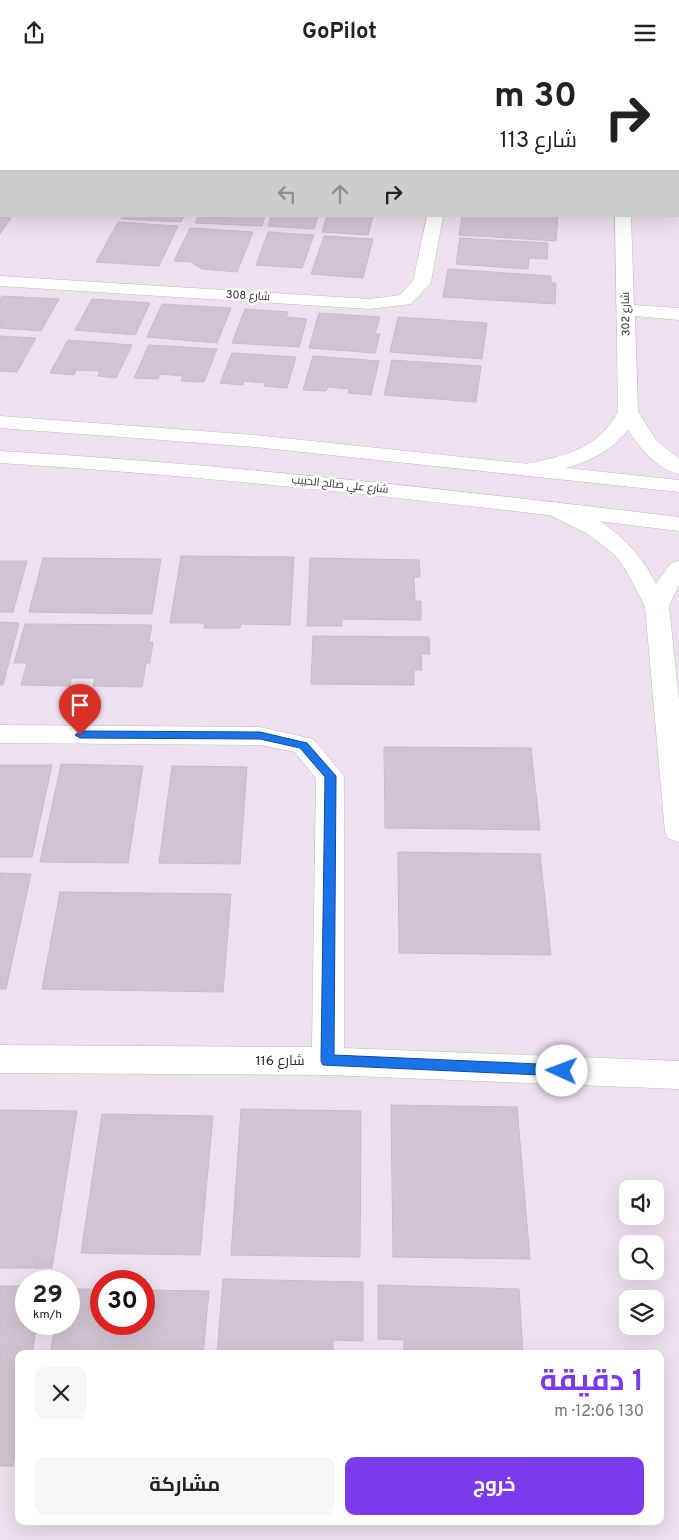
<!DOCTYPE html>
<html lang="ar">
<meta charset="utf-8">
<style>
:root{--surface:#fff;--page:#f6f6f6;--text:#222;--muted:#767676;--accent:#7c3aed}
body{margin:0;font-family:Overpass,Cairo,sans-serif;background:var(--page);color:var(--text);direction:rtl;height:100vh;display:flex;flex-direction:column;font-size:19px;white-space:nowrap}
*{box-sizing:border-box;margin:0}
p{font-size:16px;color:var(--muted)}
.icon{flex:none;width:28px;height:28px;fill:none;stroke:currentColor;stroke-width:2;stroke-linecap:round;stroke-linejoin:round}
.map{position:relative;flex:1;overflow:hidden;direction:ltr}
.panel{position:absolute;left:15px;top:1285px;width:649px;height:175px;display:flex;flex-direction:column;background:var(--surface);border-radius:10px;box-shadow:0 5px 20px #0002;direction:rtl}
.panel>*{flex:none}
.guide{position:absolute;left:0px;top:0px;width:680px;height:152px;box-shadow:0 5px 20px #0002;direction:rtl;background:#fff;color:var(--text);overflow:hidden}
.tools{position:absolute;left:619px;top:1115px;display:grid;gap:10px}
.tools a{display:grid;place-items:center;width:45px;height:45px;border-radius:10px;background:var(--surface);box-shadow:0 5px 20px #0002;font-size:25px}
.speed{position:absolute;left:15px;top:1205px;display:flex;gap:10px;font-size:25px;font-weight:700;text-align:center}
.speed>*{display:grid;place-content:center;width:65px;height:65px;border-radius:50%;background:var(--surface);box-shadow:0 5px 20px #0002;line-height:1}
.speed small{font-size:12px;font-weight:400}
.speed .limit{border:8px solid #d22;background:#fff;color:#111}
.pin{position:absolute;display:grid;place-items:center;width:42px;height:42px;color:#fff;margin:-51px -21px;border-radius:50% 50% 50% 0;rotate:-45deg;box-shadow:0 0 5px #0007}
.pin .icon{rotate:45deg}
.me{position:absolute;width:55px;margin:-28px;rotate:272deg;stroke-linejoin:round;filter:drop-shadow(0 0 4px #0008)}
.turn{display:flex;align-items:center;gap:18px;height:105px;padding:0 20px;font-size:22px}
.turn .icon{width:65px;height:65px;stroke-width:2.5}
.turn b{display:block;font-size:35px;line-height:42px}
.lanes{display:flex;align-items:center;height:48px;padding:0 20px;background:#0003;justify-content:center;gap:25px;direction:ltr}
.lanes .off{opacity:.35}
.round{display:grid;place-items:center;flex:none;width:52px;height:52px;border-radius:10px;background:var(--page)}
.overview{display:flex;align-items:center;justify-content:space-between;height:85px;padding:0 20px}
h1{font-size:30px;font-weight:700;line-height:38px;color:var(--accent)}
.button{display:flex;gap:10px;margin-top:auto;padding:10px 20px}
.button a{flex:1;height:58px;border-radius:10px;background:var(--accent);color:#fff;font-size:20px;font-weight:700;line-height:58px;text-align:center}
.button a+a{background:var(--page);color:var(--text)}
header{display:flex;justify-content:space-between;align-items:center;height:65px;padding:0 20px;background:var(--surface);font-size:22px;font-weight:700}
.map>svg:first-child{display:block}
</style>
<header><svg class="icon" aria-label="menu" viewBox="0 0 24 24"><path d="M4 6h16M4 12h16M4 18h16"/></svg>GoPilot<svg class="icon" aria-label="share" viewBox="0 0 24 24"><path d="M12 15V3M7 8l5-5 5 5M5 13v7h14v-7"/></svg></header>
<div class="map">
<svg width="679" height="1475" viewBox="0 0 679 1475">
<rect width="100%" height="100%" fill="#eee0ee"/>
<g fill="#d1c4d1" stroke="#cabac9">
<path d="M141,0H194L140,1Z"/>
<path d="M201,0H260L200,1Z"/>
<path d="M403,0H522L524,1H397Z"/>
<path d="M122,151H184L181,157L121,154Z"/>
<path d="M198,151H265L262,161L195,158Z"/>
<path d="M271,151H318L314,164L268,161Z"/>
<path d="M327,151H373L368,170L322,167Z"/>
<path d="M462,151H558L556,176L459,170Z"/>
<path d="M0,152L11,153L0,169Z"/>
<path d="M118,157L178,161L159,201L96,197Z"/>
<path d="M190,163L253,167L237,207L202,204L191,197L174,196Z"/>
<path d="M268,167L314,170L302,203L256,200Z"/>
<path d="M324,171L373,174L363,213L311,209Z"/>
<path d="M460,173L548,178L547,194L529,193L528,204L456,199Z"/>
<path d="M448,204L551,211V218H556L555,239L443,232Z"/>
<path d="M2,231L59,234L41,266L0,263V234Z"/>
<path d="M92,234L150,238L135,270L75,265Z"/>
<path d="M162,239L231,243L217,278L147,272Z"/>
<path d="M245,244L288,247L286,252L307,254L299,282L232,278Z"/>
<path d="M319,248L380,252L375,269H380L375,288L309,283Z"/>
<path d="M398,252L487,258L482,294L390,287Z"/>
<path d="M0,271L36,273L17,307L0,306Z"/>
<path d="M68,275L132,280L116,313L98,311L100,306L76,305L74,310L50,308Z"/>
<path d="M149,280L217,284L204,317L181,316L183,311L160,309L158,314L134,313Z"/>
<path d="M232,288L296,292L287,323L264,321L265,318L244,316L243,320L220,318Z"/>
<path d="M313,291L379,296L371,330L348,328L349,324L328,322L326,326L303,325Z"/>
<path d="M392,295L481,301L476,337L384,330Z"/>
<path d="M181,491L294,492L290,560L241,559L240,563H204L205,558H170Z"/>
<path d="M43,493L161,494L152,549L29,547Z"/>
<path d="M310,493L419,495L420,512H414L415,536H421V555L342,554V561H307Z"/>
<path d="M0,496H27L13,547H0Z"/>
<path d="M0,557L19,558L3,620H0Z"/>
<path d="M25,559L152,560L149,577H153L150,598H146L142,622L93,621L95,613H71L70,621L21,620L27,598H14Z"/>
<path d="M313,571L429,572L430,589H421L422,605H414V620L311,619Z"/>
<path d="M384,682L531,683L540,765L385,763Z"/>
<path d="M61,699L143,701L128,798L40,797Z"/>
<path d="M0,700H52L32,792H0Z"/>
<path d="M172,701L247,702L240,799L159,798Z"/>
<path d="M398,787L540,789L551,890L399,888Z"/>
<path d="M0,808L31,809L6,924H0Z"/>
<path d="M60,827L231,829L223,927L42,924Z"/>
<path d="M391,1040L517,1042L530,1194L393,1192Z"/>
<path d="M241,1044L361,1046L360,1192L231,1190Z"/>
<path d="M0,1045L77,1046L52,1203H0Z"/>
<path d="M102,1049L213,1051L200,1190L81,1188Z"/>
<path d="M223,1214L363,1217V1276L333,1275V1289H217Z"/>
<path d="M378,1220L519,1224L523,1289H404V1275L378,1274Z"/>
<path d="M0,1221H26V1259H37L32,1289H19V1365L13,1401H0Z"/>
<path d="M69,1224H101V1259H144V1225L209,1226L203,1289H50L55,1259H69Z"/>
</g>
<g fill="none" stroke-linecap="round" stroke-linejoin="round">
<defs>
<g id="minor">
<rect x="619" y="0" width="14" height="1"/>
<rect x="0" y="8" width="1" height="8"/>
<rect x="0" y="97" width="1" height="10"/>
<path d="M427,151H443L431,217L428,221L411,239L370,244L0,221V211L370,234L400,230L413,216Z"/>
<path d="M615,151H631L634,240L679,243V255L635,251L638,347L656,375L679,394V409C657,404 640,383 628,365C603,396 567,404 530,411L522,410L519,405L522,400C562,391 597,386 618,347Z"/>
<path d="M556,437C599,448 637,479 656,519L671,498L679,496V520L669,541L679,635V777L669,774L665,767L645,541L626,505L615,490L588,469L548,449L545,444L548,439Z"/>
<path d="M0,660L260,662L313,674L344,711V983L679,996V1024L328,1010L0,1008V980L312,982L316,713L295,687L260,680L0,678Z"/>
</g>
<g id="tertiary">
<path d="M0,351L255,370L679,415V427L255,382L0,363Z"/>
<path d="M0,386C227,399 453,425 679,452V466C453,438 227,412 0,398Z"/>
</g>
</defs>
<use href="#minor" stroke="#b3c0b7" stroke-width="1"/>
<use href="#tertiary" stroke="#b3c0b7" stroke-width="1"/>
<use href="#minor" fill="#fff" fill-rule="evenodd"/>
<use href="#tertiary" fill="#fff" fill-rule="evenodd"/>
</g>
<path fill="#1a73e8" stroke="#114b97" d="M80,666L260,667L307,678L336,711L334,990L562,1000L567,1001L569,1006L567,1010L562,1011L323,1000L321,996L325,712L300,683L260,674L80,673L75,670Z"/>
<g text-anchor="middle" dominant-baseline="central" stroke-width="5" stroke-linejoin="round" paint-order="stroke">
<g font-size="11" fill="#2d2d2d" stroke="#fff">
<text transform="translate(248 231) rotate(3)">شارع 308</text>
<text transform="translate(626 249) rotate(-91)">شارع 302</text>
<text transform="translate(340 420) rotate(6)">شارع علي صالح الحبيب</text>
</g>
<g font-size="14" fill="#2d2d2d" stroke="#fff">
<text x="280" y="996">شارع 116</text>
</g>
</g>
</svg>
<div class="tools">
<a><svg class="icon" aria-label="sound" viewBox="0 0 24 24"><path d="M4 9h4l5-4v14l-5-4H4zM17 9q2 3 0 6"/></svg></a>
<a><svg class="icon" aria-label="search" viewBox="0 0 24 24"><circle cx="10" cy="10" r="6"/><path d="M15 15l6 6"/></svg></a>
<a><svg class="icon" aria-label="layers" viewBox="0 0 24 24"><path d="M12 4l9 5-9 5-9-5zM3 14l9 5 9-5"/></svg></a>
</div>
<div class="speed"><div>29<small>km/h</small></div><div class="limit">30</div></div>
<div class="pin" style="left:80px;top:670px;background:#d93025"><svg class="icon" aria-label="arrive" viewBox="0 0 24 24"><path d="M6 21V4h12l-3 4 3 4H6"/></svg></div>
<svg class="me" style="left:562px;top:1006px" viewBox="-20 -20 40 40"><circle r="19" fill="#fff"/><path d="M0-13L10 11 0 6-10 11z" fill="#1a73e8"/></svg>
<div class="guide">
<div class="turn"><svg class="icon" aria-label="right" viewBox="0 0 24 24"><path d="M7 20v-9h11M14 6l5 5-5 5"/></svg><div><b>30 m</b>شارع 113</div></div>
<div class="lanes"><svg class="icon off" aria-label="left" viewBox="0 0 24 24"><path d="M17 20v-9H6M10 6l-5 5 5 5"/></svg><svg class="icon off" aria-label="ahead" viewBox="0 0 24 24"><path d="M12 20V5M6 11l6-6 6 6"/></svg><svg class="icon" aria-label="right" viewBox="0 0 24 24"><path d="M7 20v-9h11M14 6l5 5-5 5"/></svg></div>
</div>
<section class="panel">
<div class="overview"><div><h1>1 دقيقة</h1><p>130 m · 12:06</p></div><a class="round"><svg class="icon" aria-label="close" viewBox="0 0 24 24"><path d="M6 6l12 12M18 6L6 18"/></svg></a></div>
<div class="button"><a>خروج</a><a>مشاركة</a></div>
</section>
</div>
